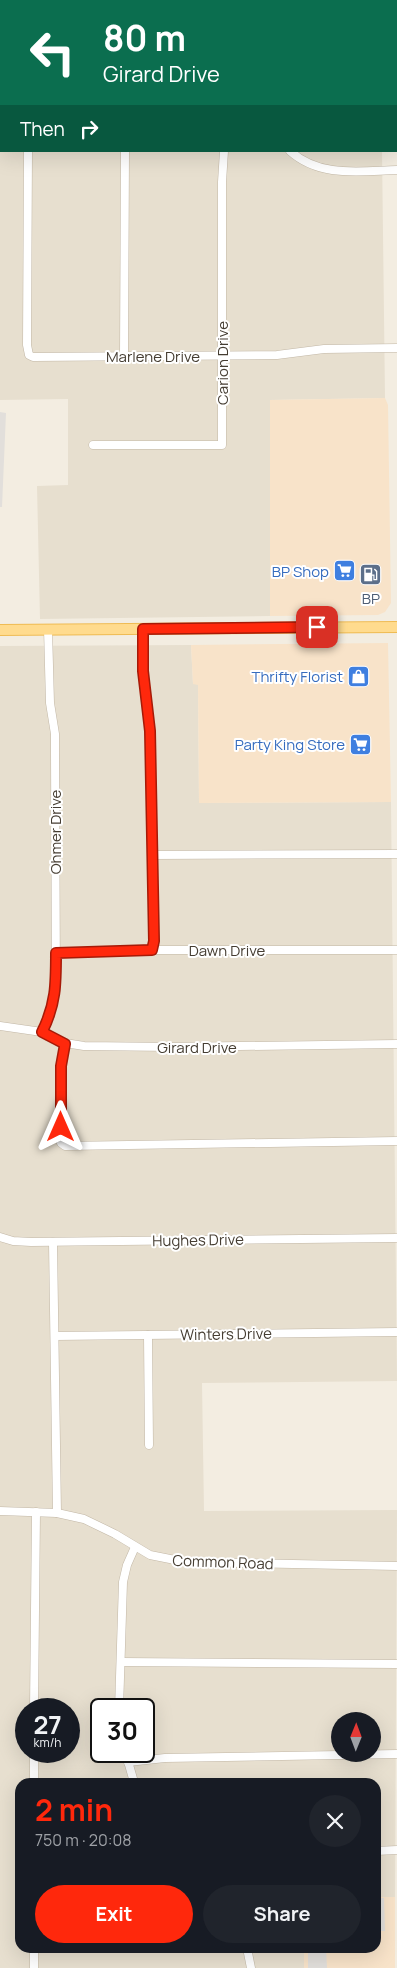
<!DOCTYPE html>
<meta charset="utf-8">
<style>
:root{--surface:#171b24;--page:#20242c;--text:#f1f3f6;--muted:#9ea1a6;--accent:#ff280c}
body{margin:0;font-family:Manrope,sans-serif;background:var(--page);color:var(--text);height:100vh;display:flex;flex-direction:column;font-size:19px;white-space:nowrap}
*{box-sizing:border-box;margin:0}
p{font-size:16px;color:var(--muted)}
.icon{flex:none;width:28px;height:28px;fill:none;stroke:currentColor;stroke-width:2;stroke-linecap:round;stroke-linejoin:round}
.map{position:relative;flex:1;overflow:hidden}
.sheet{position:absolute;left:15px;top:1778px;width:366px;height:175px;display:flex;flex-direction:column;background:var(--surface);border-radius:15px;box-shadow:0 5px 20px #0002}
.sheet>*{flex:none}
.banner{position:absolute;left:0px;top:0px;width:398px;height:152px;box-shadow:0 5px 20px #0002;background:#0b6e4f;color:#fff;overflow:hidden}
.needle{width:32px;rotate:1deg}
.controls{position:absolute;left:331px;top:1712px;display:grid;gap:10px}
.controls a{display:grid;place-items:center;width:50px;height:50px;border-radius:50%;background:var(--surface);box-shadow:0 5px 20px #0002;font-size:25px}
.speed{position:absolute;left:15px;top:1698px;display:flex;gap:10px;font-size:25px;font-weight:700;text-align:center}
.speed>*{display:grid;place-content:center;width:65px;height:65px;border-radius:50%;background:var(--surface);box-shadow:0 5px 20px #0002;line-height:1}
.speed small{font-size:12px;font-weight:400}
.speed .limit{border:2px solid #111;border-radius:8px;background:#fff;color:#111}
.pin{position:absolute;display:grid;place-items:center;width:42px;height:42px;color:#fff;margin:-21px;border-radius:10px;box-shadow:0 2px 8px #0006}
.me{position:absolute;width:55px;margin:-28px;rotate:0deg;stroke-linejoin:round;filter:drop-shadow(0 0 4px #0008)}
.turn{display:flex;align-items:center;gap:18px;height:105px;padding:0 20px;font-size:22px}
.turn .icon{width:65px;height:65px;stroke-width:2.5}
.turn b{display:block;font-size:35px;line-height:42px}
.then{display:flex;align-items:center;height:48px;padding:0 20px;background:#0003;gap:10px;font-size:19px}
.round{display:grid;place-items:center;flex:none;width:52px;height:52px;border-radius:26px;background:var(--page)}
.headline{display:flex;align-items:center;justify-content:space-between;height:85px;padding:0 20px}
h1{font-size:30px;font-weight:700;line-height:38px;color:var(--accent)}
.action{display:flex;gap:10px;margin-top:auto;padding:10px 20px}
.action a{flex:1;height:58px;border-radius:30px;background:var(--accent);color:#fff;font-size:20px;font-weight:700;line-height:58px;text-align:center}
.action a+a{background:var(--page);color:var(--text)}
.map>svg:first-child{display:block}
</style>
<div class="map">
<svg width="397" height="1968" viewBox="0 0 397 1968">
<rect width="100%" height="100%" fill="#f3ede1"/>
<g fill="#e7dfcf" fill-rule="evenodd">
<path d="M0,0H380L1,1V151H382L385,398L270,400V616L40,619L37,486L68,485V399L0,400Z"/>
<path d="M191,645L193,684H198L199,803L391,802L397,1381L202,1383L204,1511L397,1510L395,1897H376V1782H20V1948H304V1968H0V646ZM26,1709H69V1751H26ZM101,1709H144V1751H101ZM340,1721H372V1754H340Z"/>
</g>
<g fill="#f8e3c9">
<path d="M385,398L388,405L391,603L385,612L378,615L270,616V400Z"/>
<path d="M388,643L391,802L199,803L198,685L193,684L191,645Z"/>
<path d="M376,1897H395V1968H304V1948H376Z"/>
</g>
<g fill="#e2dfdb">
<path d="M0,412L6,413L2,507H0Z"/>
<path d="M376,1898H384L385,1931H376Z"/>
<path d="M308,1948H326L327,1968H308Z"/>
</g>
<g fill="none" stroke-linecap="round" stroke-linejoin="round">
<defs>
<g id="minor">
<path d="M32,0V1"/>
<path d="M284,0V1"/>
<path d="M169,1L170,0"/>
<path d="M28,151L27,345L29,355L33,357L277,355L324,349L397,348"/>
<path d="M290,151C320,178 359,171 397,170"/>
<path d="M124,356L125,151"/>
<path d="M93,445H222V182L224,151"/>
<path d="M143,629V671L150,731L154,941L152,950"/>
<path d="M152,855L397,854"/>
<path d="M56,953L152,950H397"/>
<path d="M0,1026L42,1032L65,1043L84,1046L171,1047L397,1044"/>
<path d="M42,1032L50,1016L56,990L55,752V734L50,703L48,629"/>
<path d="M65,1043L61,1066V1127L58,1136L61,1143L65,1146L397,1141"/>
<path d="M0,1237L13,1241L31,1242L397,1238"/>
<path d="M53,1242L57,1513"/>
<path d="M148,1335L149,1445"/>
<path d="M55,1336L397,1332"/>
<path d="M0,1511L57,1513L84,1519L115,1534L150,1555L185,1562L397,1566"/>
<path d="M121,1662L397,1664"/>
<path d="M34,1709L36,1512"/>
<path d="M119,1709L123,1582L127,1565L135,1547"/>
<path d="M125,1751L134,1782"/>
<path d="M128,1762L165,1758L397,1754"/>
<path d="M34,1782V1751"/>
<path d="M376,1851L397,1850"/>
<path d="M247,1948L251,1968"/>
<path d="M34,1968V1948"/>
</g>
<g id="major">
<path d="M396,0V1"/>
<path d="M396,11L397,41"/>
<path d="M0,630L397,627"/>
</g>
</defs>
<use href="#minor" stroke="#c2b7a6" stroke-width="9"/>
<use href="#major" stroke="#efbb53" stroke-width="12"/>
<use href="#minor" stroke="#fff" stroke-width="8"/>
<use href="#major" stroke="#ffdb8e" stroke-width="10"/>
</g>
<g fill="none" stroke-linecap="round" stroke-linejoin="round">
<defs>
<path id="route" d="M61,1127V1066L65,1044L42,1032C56,1004 56,984 56,953L152,950L154,941L150,731L143,671V629L317,627"/>
</defs>
<use href="#route" stroke="#a61a08" stroke-width="12"/>
<use href="#route" stroke="#ff280c" stroke-width="9"/>
</g>
<defs>
<symbol id="supermarket-square" viewBox="-11 -11 22 22"><rect x="-9" y="-9" width="18" height="18" rx="4" fill="#3f7fe0" stroke="#fff"/><path d="M-6-5.5h2.5l.6 2H6L4.5 2H-2.5L-4.4-4H-6ZM-1.5 3.2a1.3 1.3 0 1 0 .1 0ZM3 3.2a1.3 1.3 0 1 0 .1 0Z" fill="#fff"/></symbol>
<symbol id="fuel-square" viewBox="-11 -11 22 22"><rect x="-9" y="-9" width="18" height="18" rx="4" fill="#5c6f8a" stroke="#fff"/><path d="M-5.5-6h7V0h2V4h1.3V-2.5L3-4.5l.8-.8L6-3V5H2.5V1h-1V6h-7ZM-4.2-4.7v3.2H.2V-4.7Z" fill="#fff"/></symbol>
<symbol id="shop-square" viewBox="-11 -11 22 22"><rect x="-9" y="-9" width="18" height="18" rx="4" fill="#3f7fe0" stroke="#fff"/><path d="M-5-2.5h2.3a2.7 3.5 0 0 1 5.4 0H5L5.5 6h-11ZM-1.5-2.5h3a1.5 2.3 0 0 0-3 0Z" fill="#fff"/></symbol>
</defs>
<g fill-rule="evenodd">
<use href="#supermarket-square" x="332" y="558" width="25" height="25"/>
<use href="#fuel-square" x="358" y="562" width="25" height="25"/>
<use href="#shop-square" x="346" y="664" width="25" height="25"/>
<use href="#supermarket-square" x="348" y="732" width="25" height="25"/>
</g>
<g text-anchor="middle" dominant-baseline="central" stroke-width="4" stroke-linejoin="round" paint-order="stroke">
<g font-size="15" fill="#453d32" stroke="#fff">
<text x="153" y="356">Marlene Drive</text>
<text transform="translate(222 363) rotate(-90)">Carion Drive</text>
<text transform="translate(55 832) rotate(-90)">Ohmer Drive</text>
<text x="227" y="950">Dawn Drive</text>
<text x="197" y="1047">Girard Drive</text>
<text transform="translate(198 1240) rotate(-1)">Hughes Drive</text>
<text transform="translate(226 1334) rotate(-1)">Winters Drive</text>
<text transform="translate(223 1562) rotate(2)">Common Road</text>
</g>
<g font-size="15" fill="#366cbe" stroke="#fff" text-anchor="end">
<text x="329" y="571">BP Shop</text>
<text x="343" y="676">Thrifty Florist</text>
<text x="345" y="744">Party King Store</text>
</g>
<g font-size="15" fill="#4e5e75" stroke="#fff">
<text x="371" y="598">BP</text>
</g>
</g>
</svg>
<div class="controls">
<a><svg class="needle" viewBox="-14 -14 28 28"><path d="M0-13l5 13h-10z" fill="#e53935"/><path d="M0 13l5-13h-10z" fill="#9ea1a6"/></svg></a>
</div>
<div class="speed"><div>27<small>km/h</small></div><div class="limit">30</div></div>
<div class="pin" style="left:317px;top:627px;background:#d93025"><svg class="icon" aria-label="arrive" viewBox="0 0 24 24"><path d="M6 21V4h12l-3 4 3 4H6"/></svg></div>
<svg class="me" style="left:61px;top:1127px" viewBox="-20 -20 40 40"><path d="M0-17L14 15 0 8-14 15z" fill="#ff280c" stroke="#fff" stroke-width="4"/></svg>
<div class="banner">
<div class="turn"><svg class="icon" aria-label="left" viewBox="0 0 24 24"><path d="M17 20v-9H6M10 6l-5 5 5 5"/></svg><div><b>80 m</b>Girard Drive</div></div>
<div class="then">Then<svg class="icon" aria-label="right" viewBox="0 0 24 24"><path d="M7 20v-9h11M14 6l5 5-5 5"/></svg></div>
</div>
<section class="sheet">
<div class="headline"><div><h1>2 min</h1><p>750 m · 20:08</p></div><a class="round"><svg class="icon" aria-label="close" viewBox="0 0 24 24"><path d="M6 6l12 12M18 6L6 18"/></svg></a></div>
<div class="action"><a>Exit</a><a>Share</a></div>
</section>
</div>
